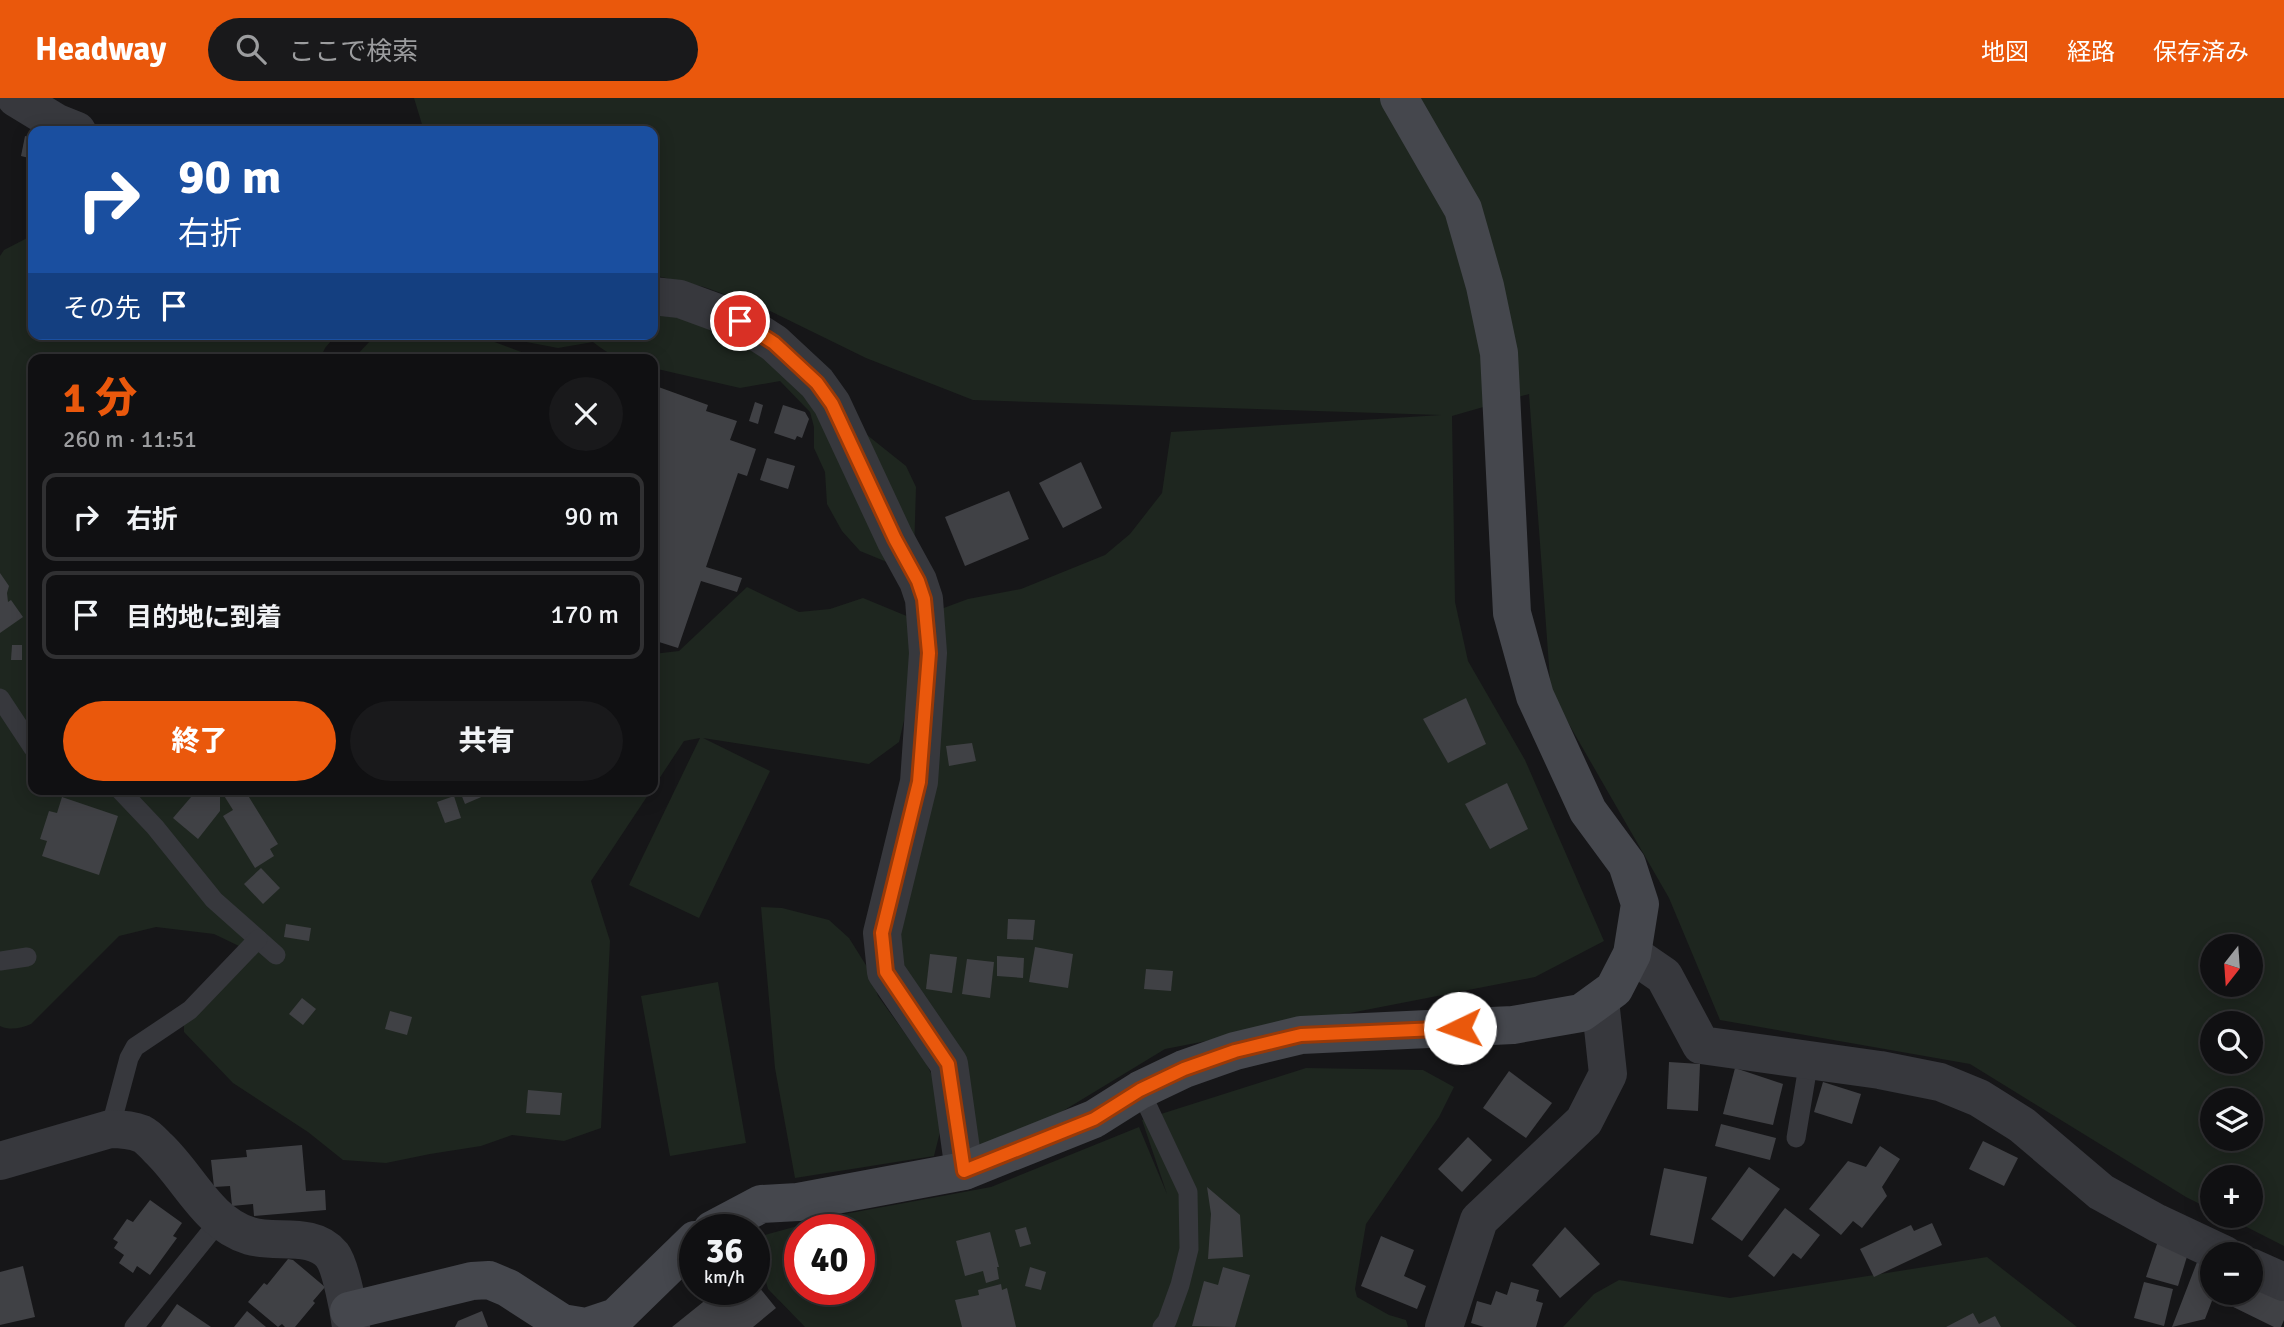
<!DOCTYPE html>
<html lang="ja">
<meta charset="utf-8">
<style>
:root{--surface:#101012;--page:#19191b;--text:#f1f3f6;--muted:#9c9d9f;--line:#303032;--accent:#ea580c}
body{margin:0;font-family:Signika,"Noto Sans JP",sans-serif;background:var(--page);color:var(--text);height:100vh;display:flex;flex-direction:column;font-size:26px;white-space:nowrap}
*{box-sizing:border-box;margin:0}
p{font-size:23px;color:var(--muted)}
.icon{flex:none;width:38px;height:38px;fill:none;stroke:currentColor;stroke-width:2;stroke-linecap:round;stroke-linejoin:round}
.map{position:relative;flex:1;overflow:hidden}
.sheet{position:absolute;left:28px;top:256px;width:630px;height:441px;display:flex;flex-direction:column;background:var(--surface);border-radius:14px;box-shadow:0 4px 18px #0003,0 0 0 2px var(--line)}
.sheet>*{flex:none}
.top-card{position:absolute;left:28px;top:28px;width:630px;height:214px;border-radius:14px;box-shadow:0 4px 18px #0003,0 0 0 2px var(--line);background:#1a4fa0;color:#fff;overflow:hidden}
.needle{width:46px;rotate:197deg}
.tools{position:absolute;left:2200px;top:836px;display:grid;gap:14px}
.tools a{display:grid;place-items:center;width:63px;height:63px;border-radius:50%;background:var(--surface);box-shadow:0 4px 18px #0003,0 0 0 2px var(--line);font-size:35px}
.speed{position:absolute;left:679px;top:1116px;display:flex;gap:14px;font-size:35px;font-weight:700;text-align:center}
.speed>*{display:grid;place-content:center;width:91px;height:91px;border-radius:50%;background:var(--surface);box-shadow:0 4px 18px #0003,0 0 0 2px var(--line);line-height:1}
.speed small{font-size:18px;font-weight:400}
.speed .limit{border:10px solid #d22;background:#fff;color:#111}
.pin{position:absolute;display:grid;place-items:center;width:60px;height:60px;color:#fff;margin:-30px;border:4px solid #fff;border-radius:50%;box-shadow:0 2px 7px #0007}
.me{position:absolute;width:77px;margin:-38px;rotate:267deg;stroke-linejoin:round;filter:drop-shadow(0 0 5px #0008)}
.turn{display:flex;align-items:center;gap:24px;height:147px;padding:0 35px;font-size:32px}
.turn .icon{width:91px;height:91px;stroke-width:2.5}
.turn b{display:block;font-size:49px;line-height:60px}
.then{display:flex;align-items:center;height:66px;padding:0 35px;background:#0003;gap:14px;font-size:26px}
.round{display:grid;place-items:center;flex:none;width:74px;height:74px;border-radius:37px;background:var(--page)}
.headline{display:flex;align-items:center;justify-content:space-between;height:119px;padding:0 35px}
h1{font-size:42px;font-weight:800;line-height:52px;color:var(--accent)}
.action{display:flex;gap:14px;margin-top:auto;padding:14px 35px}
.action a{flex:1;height:80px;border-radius:42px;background:var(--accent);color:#fff;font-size:28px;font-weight:800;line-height:80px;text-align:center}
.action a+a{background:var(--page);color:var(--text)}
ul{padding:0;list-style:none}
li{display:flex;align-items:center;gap:21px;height:88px;margin:0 14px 10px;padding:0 21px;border:4px solid var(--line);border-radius:14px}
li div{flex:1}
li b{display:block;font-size:26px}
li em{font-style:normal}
header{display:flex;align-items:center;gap:42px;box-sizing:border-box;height:98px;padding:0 35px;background:var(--accent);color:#fff}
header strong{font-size:33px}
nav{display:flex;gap:38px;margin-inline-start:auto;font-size:24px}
.search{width:490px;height:63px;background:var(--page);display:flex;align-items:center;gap:18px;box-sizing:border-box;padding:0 24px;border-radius:38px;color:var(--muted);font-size:26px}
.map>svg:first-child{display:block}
</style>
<header>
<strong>Headway</strong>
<div class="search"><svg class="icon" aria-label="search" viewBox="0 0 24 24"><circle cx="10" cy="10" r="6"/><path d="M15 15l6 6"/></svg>ここで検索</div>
<nav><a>地図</a><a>経路</a><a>保存済み</a></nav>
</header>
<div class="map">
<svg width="2284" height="1229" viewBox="0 0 2284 1229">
<rect width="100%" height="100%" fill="#161618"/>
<g fill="#1e261f" fill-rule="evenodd">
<path d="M414,0H2284V1148L2225,1118H2250V1080H2212V1112L2186,1099L1970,966L1720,922L1669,800L1551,595L1529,296L1452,318L1455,504L1468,563L1525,662L1604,843L1535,879L1165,951L964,1073L897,856L941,511L968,501L1021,491L1105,457L1130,436L1162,395L1171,334L1441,317L973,302L866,260L766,211L704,189L653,177V33H424ZM2212,849H2250V887H2212ZM2212,926H2250V964H2212ZM2212,1003H2250V1041H2212Z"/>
<path d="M33,137V236H337L325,250L320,261H33V691H652L591,783L610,843L601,1030L564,1043L512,1037L481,1048L430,1056L386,1065L343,1062L308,1034L233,985L184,934V927L239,872V848L214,836L156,829L119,838L31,926C22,930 10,933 0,928V158L4,152Z"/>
<path d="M653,217L695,218L734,231L906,368L916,389L914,455L887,464L860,453L842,433L827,406L825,374L814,350V329L810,314L780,283L740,290L653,270V261C622,261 619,264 593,244L558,250L505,240L499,236H653Z"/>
<path d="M389,236H473L540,261H353L372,241Z"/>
<path d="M747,489L799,514L830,511L863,500L909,519L910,597L899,644L869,666L703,640L770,673L699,820L629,787L700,640L684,643L653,690V556L679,553Z"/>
<path d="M761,809L782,810L829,822L849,840L869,872L878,898L925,963L936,985L940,1034L934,1058L795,1080L775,970Z"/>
<path d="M718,884L746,1045L670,1058L641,898Z"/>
<path d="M1306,970L1423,972L1454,989L1439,1019L1366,1126L1355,1191L1357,1199L1389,1217L1406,1222L1408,1229H805L768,1191L754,1140L834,1118L991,1089L1139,1029L1167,1096L1142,1022ZM800,1132H859V1192H800Z"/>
<path d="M1987,1159L2077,1229H1563L1594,1196L1619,1182L1730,1200Z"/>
</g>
<g fill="#404145">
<path d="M25,38L33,40V61L21,58Z"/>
<path d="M653,287L708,307L706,313L737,323L730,342L756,351L747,378L738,375L706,469L742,480L737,494L701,483L678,550L659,544L658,550L653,548Z"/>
<path d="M755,304L763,307L758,326L749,323Z"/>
<path d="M783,307L805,314L809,321L802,340L797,338L795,342L774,335Z"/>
<path d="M767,360L795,368L788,391L760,382Z"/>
<path d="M1081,364L1102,410L1063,430L1039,385Z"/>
<path d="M1009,393L1029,441L965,468L945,419Z"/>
<path d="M0,475L9,488L7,495L8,504L11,502L23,519L0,535Z"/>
<path d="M12,547H22V562H11Z"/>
<path d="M1466,600L1486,646L1448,665L1423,621Z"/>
<path d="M972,645L976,663L949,668L946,648Z"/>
<path d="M1507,685L1528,731L1490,751L1465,706Z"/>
<path d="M198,691H220V713L198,741L173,720Z"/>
<path d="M230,691H244L278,746L270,751L274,758L255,770L223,718L233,712L223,696Z"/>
<path d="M459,691H500L465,706Z"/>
<path d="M454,698L461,720L445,725L437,704Z"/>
<path d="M62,699L118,718L99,777L42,758L47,743L40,741L49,713L57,715Z"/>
<path d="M261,770L280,790L263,806L244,786Z"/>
<path d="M1008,821L1035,822L1033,842L1007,841Z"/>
<path d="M286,826L311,830L309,843L284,839Z"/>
<path d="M1035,849L1073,856L1068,890L1029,884Z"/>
<path d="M930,856L957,859L952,895L926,891Z"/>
<path d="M997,858L1024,860L1023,880L997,878Z"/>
<path d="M967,861L994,864L990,900L962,896Z"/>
<path d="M1146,871L1173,873L1171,893L1144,891Z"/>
<path d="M302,900L316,911L303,927L289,916Z"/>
<path d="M390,913L412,919L407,937L385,931Z"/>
<path d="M1669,964L1700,966L1698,1013L1667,1011Z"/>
<path d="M1735,970L1783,986L1773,1027L1723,1016Z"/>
<path d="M1509,973L1552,1005L1526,1040L1483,1010Z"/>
<path d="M1823,984L1861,996L1852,1026L1814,1014Z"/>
<path d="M528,992L562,995L560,1017L526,1015Z"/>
<path d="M1721,1026L1776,1040L1770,1062L1715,1048Z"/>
<path d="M1468,1039L1492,1062L1462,1094L1438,1071Z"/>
<path d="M1983,1043L2018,1060L2004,1088L1969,1071Z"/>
<path d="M302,1047L306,1093L325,1092L326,1112L254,1118L253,1106L232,1108L230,1088L214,1089L211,1062L247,1059L246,1052Z"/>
<path d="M1880,1048L1900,1061L1882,1089L1887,1098L1862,1130L1853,1123L1841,1137L1809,1111L1848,1063L1866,1069Z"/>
<path d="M1749,1069L1780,1091L1742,1143L1711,1121Z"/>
<path d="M1664,1070L1707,1079L1693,1146L1650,1137Z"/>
<path d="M1207,1089L1240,1117L1243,1159L1208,1161L1211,1116Z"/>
<path d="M150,1102L182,1125L173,1138L177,1140L150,1177L137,1168L133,1175L119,1165L124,1157L114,1150L118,1144L113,1141L127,1121L133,1124Z"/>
<path d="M1785,1110L1820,1137L1801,1161L1793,1155L1774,1179L1748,1158Z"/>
<path d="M1932,1125L1942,1147L1874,1179L1860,1151L1911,1127L1914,1133Z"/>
<path d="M1026,1129L1031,1146L1020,1149L1015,1132Z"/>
<path d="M1565,1129L1600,1166L1560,1200L1532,1167Z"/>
<path d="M990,1134L999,1169H997L999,1181L986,1185L983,1173L965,1178L956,1143Z"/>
<path d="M1381,1138L1414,1152L1404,1178L1426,1188L1417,1211L1361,1188Z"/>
<path d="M2158,1143L2189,1152L2178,1188L2146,1179Z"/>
<path d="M2199,1159L2212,1166V1195H2215L2205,1221L2172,1229Z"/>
<path d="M288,1161L293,1162L325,1189L313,1203L315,1205L295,1229H285L282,1226L278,1229L248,1204L264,1185L267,1187Z"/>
<path d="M23,1168L35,1219L0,1227V1174Z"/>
<path d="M1030,1169L1046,1174L1041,1192L1025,1188Z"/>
<path d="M1223,1169L1250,1177L1235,1229L1192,1228L1204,1183L1218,1187Z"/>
<path d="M754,1183L776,1210L753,1229H672L718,1192H754Z"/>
<path d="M1511,1184L1539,1192L1536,1203L1543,1205L1536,1229H1484L1471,1225L1477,1203L1491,1207L1496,1193L1507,1197Z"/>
<path d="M2144,1184L2173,1191L2164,1228L2134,1220Z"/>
<path d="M2250,1185L2284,1201V1222L2281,1229H2274L2219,1202L2223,1195H2250Z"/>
<path d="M1001,1186L1002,1192L1007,1190L1016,1229H962L955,1202L979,1197L978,1192Z"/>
<path d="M177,1206L211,1229H161Z"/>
<path d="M247,1213L266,1229H234Z"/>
<path d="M482,1213L488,1229H455L458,1223Z"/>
<path d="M1973,1215L1979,1226L1995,1218L2001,1229H1946Z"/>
</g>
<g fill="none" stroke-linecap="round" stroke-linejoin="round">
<g stroke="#37383d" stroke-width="19">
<path d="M0,600L33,650"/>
<path d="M119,691L155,729L214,802L276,857"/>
<path d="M0,863L27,859"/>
<path d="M1140,992L1188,1094L1189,1151L1180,1187L1167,1223L1162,1229"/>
<path d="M110,1031L129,960L135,949L190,912L258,841"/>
<path d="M1796,1040L1809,962"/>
<path d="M134,1229L220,1122"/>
</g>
<g stroke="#37383d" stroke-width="38">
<path d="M16,0L57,25L77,33"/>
<path d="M653,198L680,201L740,223L774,245L817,285L832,306L895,441L918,483L924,501L928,555L919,684L882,835L886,874L949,966L964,1073"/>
<path d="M1632,856L1664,878L1701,947L1880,972L1940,984L1979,1000L2022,1027L2101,1094L2157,1125L2225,1157"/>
<path d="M0,1063L110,1031C122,1031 132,1032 142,1036C148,1039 153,1045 158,1050C189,1079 207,1125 250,1138C275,1146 313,1133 332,1157C341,1169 349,1213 351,1229"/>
<path d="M2250,1169L2284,1184"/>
<path d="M1444,1229L1479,1122L1584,1023L1608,976L1600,902"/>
</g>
<g stroke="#45474d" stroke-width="38">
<path d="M712,1132L761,1106L798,1104L964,1073L1094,1021L1140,992L1184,971L1235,953L1301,937L1513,927L1581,915L1614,891L1632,856L1640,806L1627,766L1588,713L1535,598L1512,515L1499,255L1485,188L1463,111L1399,0"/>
<path d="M349,1213L472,1183L489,1182L508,1190L562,1225L586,1229L616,1219L695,1142"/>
</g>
</g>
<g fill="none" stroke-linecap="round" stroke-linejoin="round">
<defs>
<path id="route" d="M740,223L774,245L817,285L832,306L895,441L918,483L924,501L929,555L919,684L882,835L886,874L948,966L964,1073L1094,1021L1140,992L1184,971L1235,953L1301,937L1460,930"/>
</defs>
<use href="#route" stroke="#983908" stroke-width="18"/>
<use href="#route" stroke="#ea580c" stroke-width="12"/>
</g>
</svg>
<div class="tools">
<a><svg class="needle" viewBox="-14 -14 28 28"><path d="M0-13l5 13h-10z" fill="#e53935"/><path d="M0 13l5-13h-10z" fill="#9c9d9f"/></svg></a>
<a><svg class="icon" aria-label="search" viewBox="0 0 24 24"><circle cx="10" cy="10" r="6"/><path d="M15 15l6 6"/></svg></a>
<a><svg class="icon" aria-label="layers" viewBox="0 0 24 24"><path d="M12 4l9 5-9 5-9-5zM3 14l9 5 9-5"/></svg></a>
<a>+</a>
<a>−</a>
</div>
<div class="speed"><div>36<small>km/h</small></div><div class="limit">40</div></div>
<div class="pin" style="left:740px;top:223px;background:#d93025"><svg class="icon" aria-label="arrive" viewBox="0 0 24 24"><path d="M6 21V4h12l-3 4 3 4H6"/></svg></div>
<svg class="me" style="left:1460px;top:930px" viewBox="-20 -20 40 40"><circle r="19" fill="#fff"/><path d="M0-13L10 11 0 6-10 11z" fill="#ea580c"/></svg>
<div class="top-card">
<div class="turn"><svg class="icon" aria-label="right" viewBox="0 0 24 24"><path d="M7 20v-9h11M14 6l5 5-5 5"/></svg><div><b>90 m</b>右折</div></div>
<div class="then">その先<svg class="icon" aria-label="arrive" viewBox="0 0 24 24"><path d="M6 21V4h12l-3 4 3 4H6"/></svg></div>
</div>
<section class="sheet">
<div class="headline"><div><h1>1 分</h1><p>260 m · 11:51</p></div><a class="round"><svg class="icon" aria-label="close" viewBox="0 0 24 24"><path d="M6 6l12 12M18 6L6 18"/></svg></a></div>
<ul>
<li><svg class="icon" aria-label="right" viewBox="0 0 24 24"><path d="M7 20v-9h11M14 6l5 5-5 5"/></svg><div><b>右折</b></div><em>90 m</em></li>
<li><svg class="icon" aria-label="arrive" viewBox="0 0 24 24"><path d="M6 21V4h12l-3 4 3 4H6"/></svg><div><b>目的地に到着</b></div><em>170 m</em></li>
</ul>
<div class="action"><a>終了</a><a>共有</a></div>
</section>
</div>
